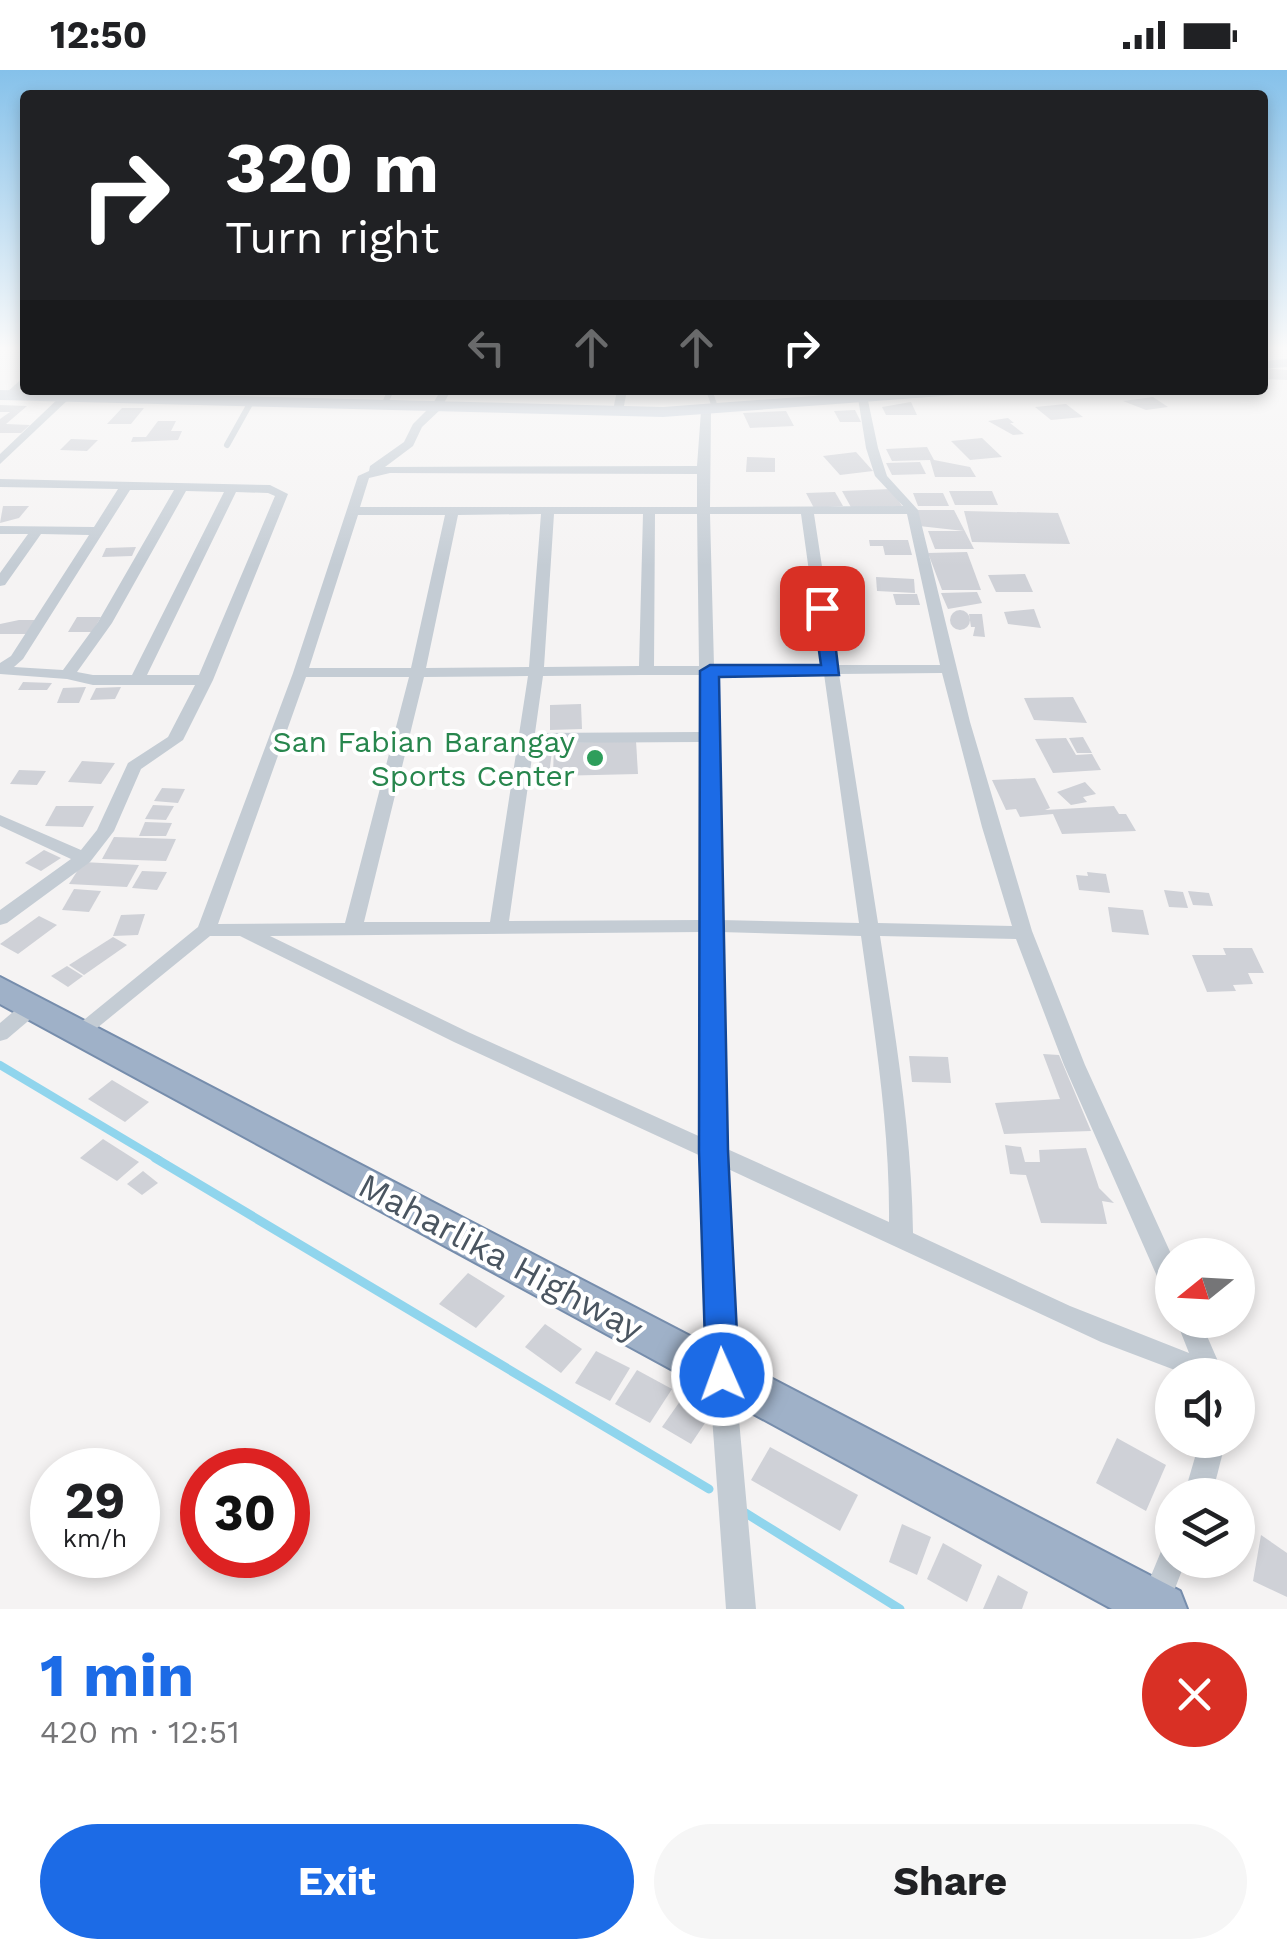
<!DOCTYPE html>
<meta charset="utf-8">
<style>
:root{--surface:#fff;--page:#f6f6f6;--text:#202124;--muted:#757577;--accent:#1c6be6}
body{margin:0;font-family:"Work Sans",sans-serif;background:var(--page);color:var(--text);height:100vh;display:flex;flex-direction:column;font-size:38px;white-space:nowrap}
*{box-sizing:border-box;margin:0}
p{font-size:32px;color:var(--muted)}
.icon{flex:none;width:55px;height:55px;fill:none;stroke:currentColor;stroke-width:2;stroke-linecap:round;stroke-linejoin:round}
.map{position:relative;height:1539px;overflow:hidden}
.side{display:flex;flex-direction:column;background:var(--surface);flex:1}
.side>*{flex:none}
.top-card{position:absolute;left:20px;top:20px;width:1248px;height:305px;border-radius:10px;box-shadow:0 5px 15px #0003;background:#202124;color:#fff;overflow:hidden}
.needle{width:65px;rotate:252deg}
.buttons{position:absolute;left:1155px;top:1168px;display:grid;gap:20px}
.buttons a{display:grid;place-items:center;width:100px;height:100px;border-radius:50%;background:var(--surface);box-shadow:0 5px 15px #0003;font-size:50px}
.speed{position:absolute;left:30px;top:1378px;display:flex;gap:20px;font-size:50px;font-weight:700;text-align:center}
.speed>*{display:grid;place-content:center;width:130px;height:130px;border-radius:50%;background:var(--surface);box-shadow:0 5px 15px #0003;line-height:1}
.speed small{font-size:25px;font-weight:400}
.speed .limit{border:15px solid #d22;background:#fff;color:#111}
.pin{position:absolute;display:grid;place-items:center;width:85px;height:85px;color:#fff;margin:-42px;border-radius:20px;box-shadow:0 5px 15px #0006}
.me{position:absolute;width:110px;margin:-55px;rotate:358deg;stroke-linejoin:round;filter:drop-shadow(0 0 8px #0008)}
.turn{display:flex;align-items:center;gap:35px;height:210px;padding:0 40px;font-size:45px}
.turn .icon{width:130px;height:130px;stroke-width:2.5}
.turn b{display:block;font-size:70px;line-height:85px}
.lanes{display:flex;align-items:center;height:95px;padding:0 40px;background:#0003;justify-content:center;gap:50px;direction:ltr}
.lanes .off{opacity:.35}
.round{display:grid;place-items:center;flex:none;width:105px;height:105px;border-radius:52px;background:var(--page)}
.summary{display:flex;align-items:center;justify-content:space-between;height:170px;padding:0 40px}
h1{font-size:60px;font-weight:700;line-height:75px;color:var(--accent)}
.button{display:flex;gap:20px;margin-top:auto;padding:20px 40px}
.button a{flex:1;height:115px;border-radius:60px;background:var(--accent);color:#fff;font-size:40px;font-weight:700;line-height:115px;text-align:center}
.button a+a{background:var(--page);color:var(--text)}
.status{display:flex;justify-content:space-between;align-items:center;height:70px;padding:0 50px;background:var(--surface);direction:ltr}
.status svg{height:28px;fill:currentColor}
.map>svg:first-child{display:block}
</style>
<div class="status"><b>12:50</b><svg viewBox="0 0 49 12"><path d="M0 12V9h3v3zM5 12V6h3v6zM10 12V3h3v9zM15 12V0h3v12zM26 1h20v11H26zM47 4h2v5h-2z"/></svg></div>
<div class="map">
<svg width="1287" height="1539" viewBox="0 0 1287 1539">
<rect width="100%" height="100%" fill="#f5f3f3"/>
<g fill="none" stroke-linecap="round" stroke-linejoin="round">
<path stroke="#90d5ed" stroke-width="8" d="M0,995L159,1090"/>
<g stroke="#90d5ed" stroke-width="9">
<path d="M155,1088L709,1419"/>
<path d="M744,1442L900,1539"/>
</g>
</g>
<g fill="#cfd1d7">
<path d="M1274,299L1287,300V310L1262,309V300Z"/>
<path d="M1153,327L1168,337L1146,340L1123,331Z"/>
<path d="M911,332L917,345H886L882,337Z"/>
<path d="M1066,334L1083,347L1051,350L1035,337Z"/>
<path d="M0,335L27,336L6,354L30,355L21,363H0V349L10,342H0Z"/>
<path d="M122,338H144L131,354H107Z"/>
<path d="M855,340L861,352H840L834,341Z"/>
<path d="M786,341L794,356L750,358L743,343Z"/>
<path d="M1008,348L1014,353H1010L1024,364L1013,365L988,351Z"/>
<path d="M158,351H176L171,361H182L178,370L131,372L133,367H146Z"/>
<path d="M982,368L1002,387L970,390L951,371Z"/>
<path d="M71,369L98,370L87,381L60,380Z"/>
<path d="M927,377L934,390L970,397L976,407H935L930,390L892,391L886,379Z"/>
<path d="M856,382L873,401L840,405L823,386Z"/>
<path d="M747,387L775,388V402H746Z"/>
<path d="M920,392L926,404L892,405L886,393Z"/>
<path d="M891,419L902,436L852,439L842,421Z"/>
<path d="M949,421H992L998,435H955Z"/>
<path d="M835,422L843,436L814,438L806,423Z"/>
<path d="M913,423H943L949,436H918Z"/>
<path d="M3,436H29L19,448L0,453Z"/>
<path d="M912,440H954L974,479H935L928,461H964L919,456Z"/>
<path d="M964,441L1058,443L1070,474L972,472Z"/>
<path d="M869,470H908L912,485H885L883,476H870Z"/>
<path d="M136,477L132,486L102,487L106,478Z"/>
<path d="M967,482L981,520H942L928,483Z"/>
<path d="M1025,504L1033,522H996L988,505Z"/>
<path d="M876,507L914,509L915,523L877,521Z"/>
<path d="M977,522L982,533L948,539L941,523Z"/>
<path d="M893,524H917L920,535H896Z"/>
<path d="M1034,539L1041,558L1008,554L1004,542Z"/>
<circle cx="960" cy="550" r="10"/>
<path d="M969,544H982L985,567L973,566L975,557H971Z"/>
<path d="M77,547H101L92,562H68Z"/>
<path d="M19,550H35L26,564H0V554Z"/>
<path d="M23,612L52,613L47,620H18Z"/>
<path d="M86,617L79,633H57L63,618Z"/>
<path d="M121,617L115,629L90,630L96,618Z"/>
<path d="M1073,627L1087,653L1034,650L1024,628Z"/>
<path d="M581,634L582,659L550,660V635Z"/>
<path d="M1083,667L1092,683H1077L1069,668Z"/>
<path d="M1066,668L1076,685L1092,684L1101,700L1053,703L1035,669Z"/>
<path d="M636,671L638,704L553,706L554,673Z"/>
<path d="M541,673H553L549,705L538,704Z"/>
<path d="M82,691L115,693L101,714L68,712Z"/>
<path d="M19,700L46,701L37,715L10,714Z"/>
<path d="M1035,708L1050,738L1045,740L1114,736L1119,744H1126L1136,761L1062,764L1053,744L1020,747L1016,739L1006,740L992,710Z"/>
<path d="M1085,712L1096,724L1083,727L1087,732L1071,735L1057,722Z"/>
<path d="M162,718L185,719L178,733L154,731Z"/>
<path d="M153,735L174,736L166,750L145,749Z"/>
<path d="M56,736H94L83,757L45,756Z"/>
<path d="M145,752L172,753L166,766H139Z"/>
<path d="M114,767L176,769L166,791L102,789Z"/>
<path d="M44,780L61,788L41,801L25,793Z"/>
<path d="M83,792L139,795L127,817L69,814Z"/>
<path d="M142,801L167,802L157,820L132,818Z"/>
<path d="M1087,802L1106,804L1110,823L1079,820L1076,805L1088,806Z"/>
<path d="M74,819L101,821L89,842L62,840Z"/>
<path d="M1164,820L1183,822L1188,838L1169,837Z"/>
<path d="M1188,821L1209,823L1213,836L1193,835Z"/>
<path d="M1108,837L1143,840L1149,865L1112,862Z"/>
<path d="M145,844L138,865L113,866L121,845Z"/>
<path d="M39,846L57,855L18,884L0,874Z"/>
<path d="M113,867L127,875L84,905L69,895Z"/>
<path d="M1223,878H1252L1264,903H1248L1253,914L1233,915L1236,921L1207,922L1192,885H1226Z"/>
<path d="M67,896L83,906L68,917L51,906Z"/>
<path d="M1043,984L1059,985L1091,1061L1004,1064L995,1033L1060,1029Z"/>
<path d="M909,986L948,987L951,1013L912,1012Z"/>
<path d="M112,1010L149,1032L125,1052L88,1029Z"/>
<path d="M103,1069L139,1092L117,1111L80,1088Z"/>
<path d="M1005,1075L1021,1077L1025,1092H1040L1039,1080L1086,1078L1099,1118L1114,1133L1102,1131L1107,1154L1041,1153L1026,1105L1010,1104Z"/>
<path d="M143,1101L158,1113L142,1125L127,1114Z"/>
<path d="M468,1203L505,1226L476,1258L439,1234Z"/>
<path d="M545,1254L582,1279L561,1303L525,1277Z"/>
<path d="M596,1281L630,1298L610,1331L575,1313Z"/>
<path d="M637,1300L672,1319L650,1353L615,1334Z"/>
<path d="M683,1327L711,1344L691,1374L662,1357Z"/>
<path d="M1117,1368L1166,1395L1146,1441L1096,1413Z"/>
<path d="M770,1377L858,1425L840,1461L751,1410Z"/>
<path d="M902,1454L931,1467L917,1505L889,1492Z"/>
<path d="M1261,1465L1287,1483V1527L1253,1511Z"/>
<path d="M943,1473L982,1495L967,1532L927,1509Z"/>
<path d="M998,1505L1028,1522L1022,1539H983Z"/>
</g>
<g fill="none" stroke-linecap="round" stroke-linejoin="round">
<defs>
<path id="trunk" d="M0,907L1180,1521L1187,1539H1112L0,934Z"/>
</defs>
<use href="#trunk" stroke="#768dac" stroke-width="4"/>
<g stroke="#c4ccd4" stroke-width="6">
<path d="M709,320L716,340"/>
<path d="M384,335L391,320"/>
<path d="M227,375L251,332"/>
</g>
<g fill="#c4ccd4" fill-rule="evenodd">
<path d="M25,306V315L14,327H6V323Z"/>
<path d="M441,320H451L441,339L422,357L413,376L385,397L697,396L701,341L706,338L711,341L710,437L903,436L875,406L866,378L858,328L867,326L878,378L887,406L918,440L970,652L1032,861L1085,995L1172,1186V1223L1163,1220L1160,1213L1064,995L1016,869L880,866C895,964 912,1064 913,1163L1070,1236L1189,1283L1176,1250H1200L1224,1305H1188L1101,1272L726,1098L735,1305L756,1539H726L709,1305L703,1087L454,972L240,866H210L86,967H72L69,962L198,857L293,603L358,406L369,401L370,396L404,372L413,354L432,335ZM390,403L697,404V437H360L369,408ZM541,444L529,597L426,598L458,445ZM554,444H643L639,596L544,597ZM655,444H697L699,596H654ZM710,444H801L822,595L714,596ZM814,444H907L940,595H837ZM358,445H445L411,598H309ZM942,603L982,757L1012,856L878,853L839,604ZM824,604L859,853L720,850L715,670L718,667L715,664L714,605ZM641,605H699V662L535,663L543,606ZM528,606L490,852H364L424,607ZM306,607H409L345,853L218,854ZM699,672L701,850L509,851L534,673ZM701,862L703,1068L468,962L270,866ZM720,862L861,866C874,960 890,1057 889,1152L725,1078Z"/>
<path d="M617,320H627L623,341L618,344L613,341Z"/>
<path d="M62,325L71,327L0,394V384Z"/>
<path d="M0,409L270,415L288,424L213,610L183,670L141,699L114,761L90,792L7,853L0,855V840L71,789L0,756V745L81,780L97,760L128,693L168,667L195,615H93L67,609L0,604V593L11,586L89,465L41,464L5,515L0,516V503L28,464H0V456L94,457L118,419L0,417ZM130,420H174L98,552L63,600L14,597L23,589ZM186,421L224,422L132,605H93L77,602L112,553ZM236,422L268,423L275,426L199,605H147Z"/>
<path d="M33,929L40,931L43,936L40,941L7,969L0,971V953L26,931Z"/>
<path d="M1200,1370H1226L1212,1425H1184Z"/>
<path d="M1172,1475V1490H1186L1167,1539H1145L1141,1530L1162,1479Z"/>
</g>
<g fill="#c4cdd9" fill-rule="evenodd">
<path d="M1287,289V297L1262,299V291Z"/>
<path d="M0,320L663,337L895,320H964L956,325L663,347L0,330Z"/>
</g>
<use href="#trunk" fill="#9fb1c8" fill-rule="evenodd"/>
</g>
<linearGradient id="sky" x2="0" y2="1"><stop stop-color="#85c1ea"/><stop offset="0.56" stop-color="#fafafa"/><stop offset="1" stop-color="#fafafa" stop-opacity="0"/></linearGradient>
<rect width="1287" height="496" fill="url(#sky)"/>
<path fill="#1c6be6" stroke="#124696" stroke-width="2.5" d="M822,532L831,538L839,605L719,607L728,1081L739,1305L734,1315L722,1320L710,1315L706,1305L699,1081L700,601L710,595H821L813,538Z"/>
<circle fill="#2e9e5b" stroke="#fff" stroke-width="4" cx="595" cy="688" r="10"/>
<g text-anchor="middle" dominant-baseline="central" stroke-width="8" stroke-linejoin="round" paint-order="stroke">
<g font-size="30" fill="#27864d" stroke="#fff" text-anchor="end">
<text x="575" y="671">San Fabian Barangay<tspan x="575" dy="34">Sports Center</tspan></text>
</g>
<g font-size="35" fill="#4a5560" stroke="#fff">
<text transform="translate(501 1187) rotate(28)">Maharlika Highway</text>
</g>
</g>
</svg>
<div class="buttons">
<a><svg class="needle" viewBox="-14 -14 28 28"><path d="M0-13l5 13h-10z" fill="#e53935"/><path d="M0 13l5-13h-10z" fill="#757577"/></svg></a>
<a><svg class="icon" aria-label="sound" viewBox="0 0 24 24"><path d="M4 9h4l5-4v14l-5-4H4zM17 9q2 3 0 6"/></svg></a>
<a><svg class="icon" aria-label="layers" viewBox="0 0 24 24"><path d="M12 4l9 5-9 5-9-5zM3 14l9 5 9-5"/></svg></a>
</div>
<div class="speed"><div>29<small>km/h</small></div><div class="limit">30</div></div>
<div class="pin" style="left:822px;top:538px;background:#d93025"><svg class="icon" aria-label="arrive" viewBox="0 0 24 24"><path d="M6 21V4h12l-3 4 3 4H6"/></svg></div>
<svg class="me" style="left:722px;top:1305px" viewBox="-20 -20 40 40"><circle r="17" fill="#1c6be6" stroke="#fff" stroke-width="3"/><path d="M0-11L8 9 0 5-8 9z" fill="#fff"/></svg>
<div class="top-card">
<div class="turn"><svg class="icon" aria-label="right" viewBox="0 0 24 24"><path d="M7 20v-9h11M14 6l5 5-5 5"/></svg><div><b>320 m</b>Turn right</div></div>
<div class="lanes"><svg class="icon off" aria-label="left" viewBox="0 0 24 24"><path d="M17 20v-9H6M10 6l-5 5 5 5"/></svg><svg class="icon off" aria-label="ahead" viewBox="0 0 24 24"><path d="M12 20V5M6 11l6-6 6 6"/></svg><svg class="icon off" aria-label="ahead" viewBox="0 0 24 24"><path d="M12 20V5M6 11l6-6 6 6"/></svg><svg class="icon" aria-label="right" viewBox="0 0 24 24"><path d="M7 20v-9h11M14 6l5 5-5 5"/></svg></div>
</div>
</div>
<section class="side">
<div class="summary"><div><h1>1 min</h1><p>420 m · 12:51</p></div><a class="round" style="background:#d93025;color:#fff"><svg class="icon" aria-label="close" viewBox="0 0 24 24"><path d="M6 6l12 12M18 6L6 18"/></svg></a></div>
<div class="button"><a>Exit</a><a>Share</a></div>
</section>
